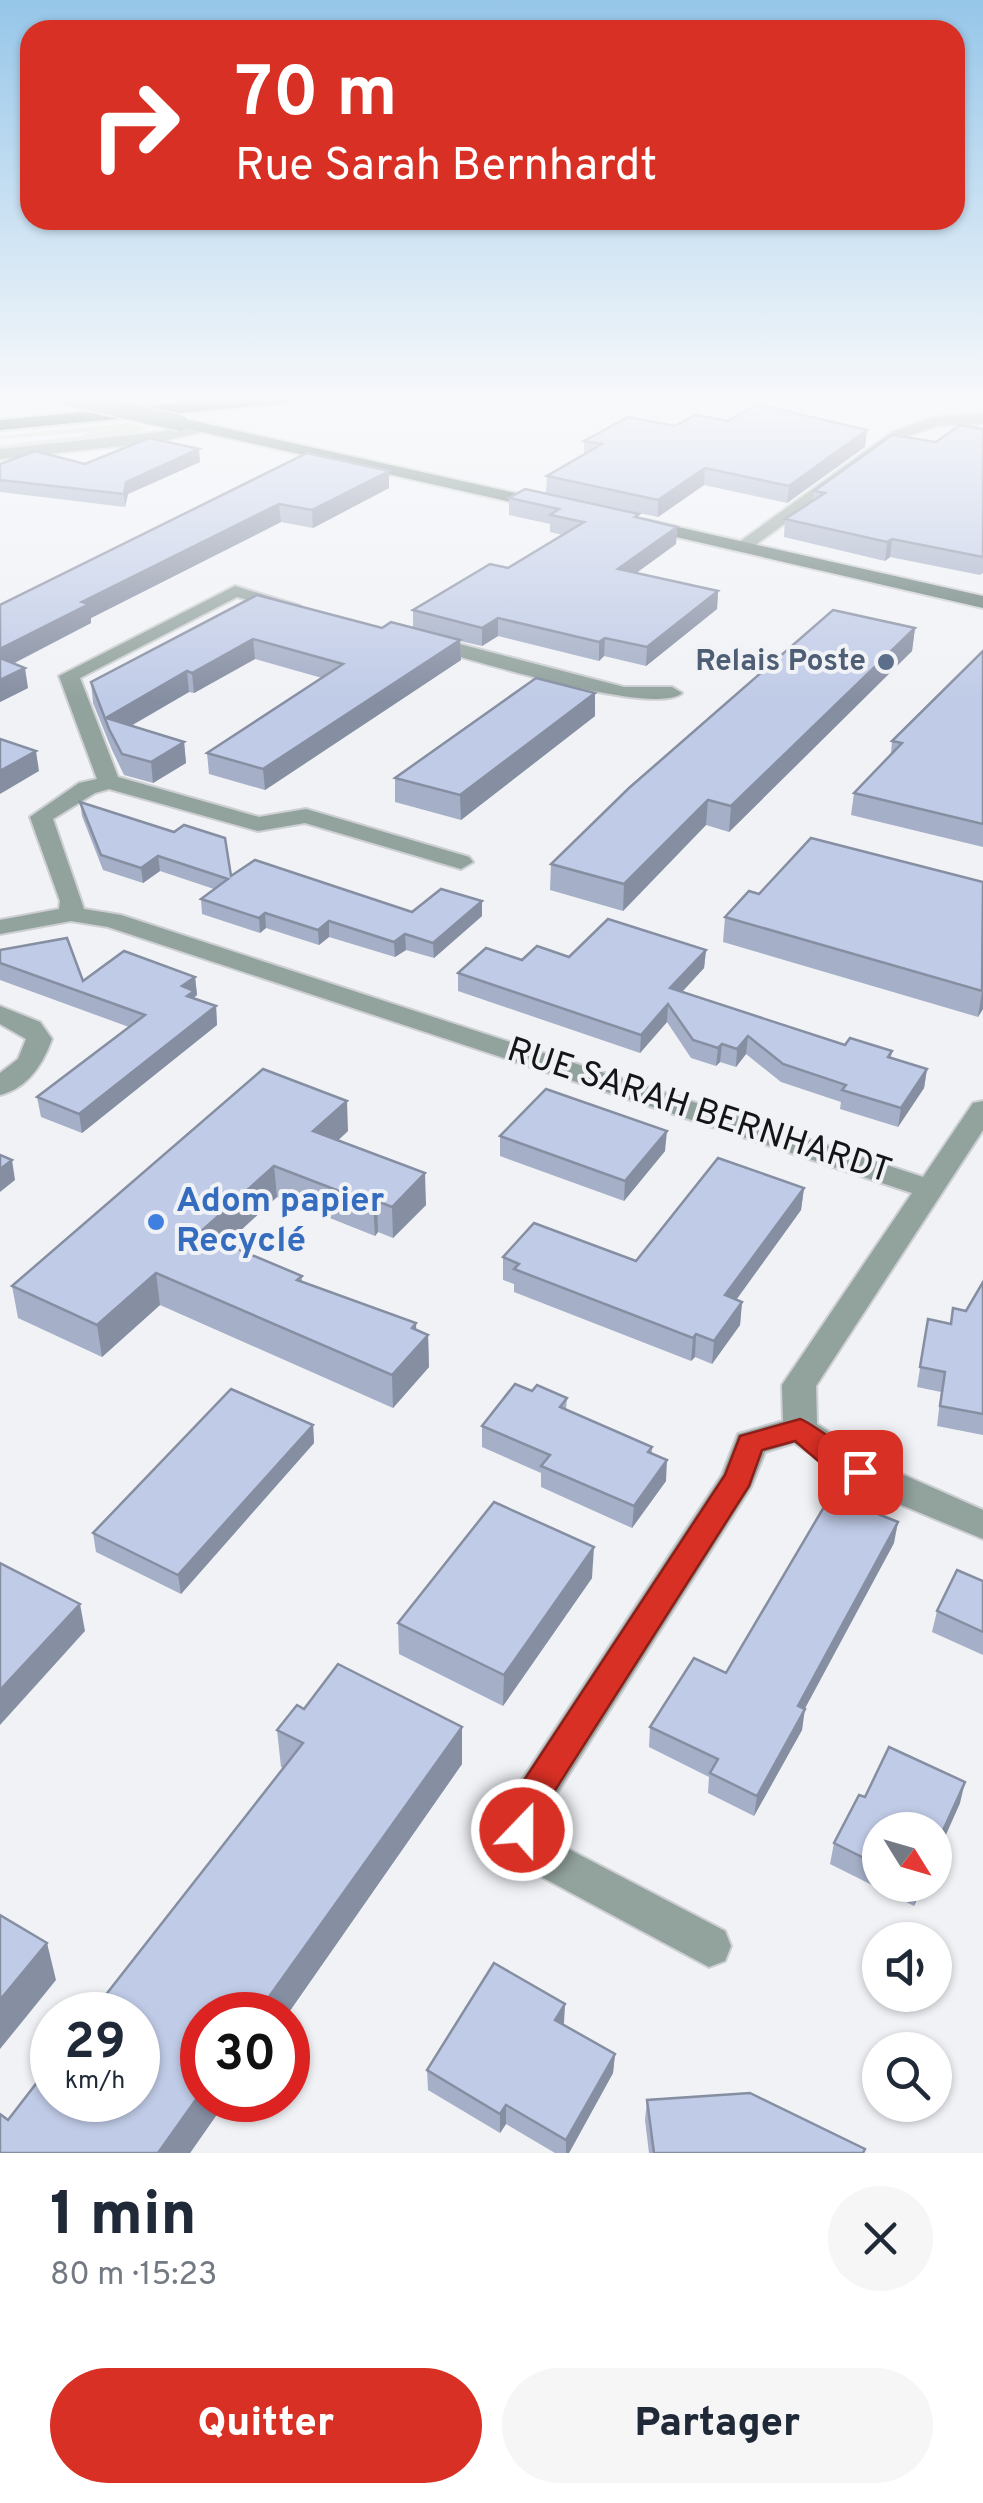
<!DOCTYPE html>
<html lang="fr">
<meta charset="utf-8">
<style>
:root{--surface:#fff;--page:#f6f6f7;--text:#1f2937;--muted:#747a83;--accent:#d93025}
body{margin:0;font-family:Overpass,sans-serif;background:var(--page);color:var(--text);height:100vh;display:flex;flex-direction:column;font-size:38px;white-space:nowrap}
*{box-sizing:border-box;margin:0}
p{font-size:32px;color:var(--muted)}
.icon{flex:none;width:55px;height:55px;fill:none;stroke:currentColor;stroke-width:2;stroke-linecap:round;stroke-linejoin:round}
.map{position:relative;height:2153px;overflow:hidden}
.details{display:flex;flex-direction:column;background:var(--surface);flex:1}
.details>*{flex:none}
.guide{position:absolute;left:20px;top:20px;width:945px;height:210px;border-radius:30px;box-shadow:0 2px 8px #0004;background:#d93025;color:#fff;overflow:hidden}
.needle{width:65px;rotate:127deg}
.tools{position:absolute;left:862px;top:1812px;display:grid;gap:20px}
.tools a{display:grid;place-items:center;width:90px;height:90px;border-radius:50%;background:var(--surface);box-shadow:0 2px 8px #0004;font-size:50px}
.speed{position:absolute;left:30px;top:1992px;display:flex;gap:20px;font-size:50px;font-weight:700;text-align:center}
.speed>*{display:grid;place-content:center;width:130px;height:130px;border-radius:50%;background:var(--surface);box-shadow:0 2px 8px #0004;line-height:1}
.speed small{font-size:25px;font-weight:400}
.speed .limit{border:15px solid #d22;background:#fff;color:#111}
.pin{position:absolute;display:grid;place-items:center;width:85px;height:85px;color:#fff;margin:-42px;border-radius:20px;box-shadow:0 5px 15px #0006}
.me{position:absolute;width:110px;margin:-55px;rotate:22deg;stroke-linejoin:round;filter:drop-shadow(0 0 8px #0008)}
.turn{display:flex;align-items:center;gap:35px;height:210px;padding:0 50px;font-size:45px}
.turn .icon{width:130px;height:130px;stroke-width:2.5}
.turn b{display:block;font-size:70px;line-height:85px}
.round{display:grid;place-items:center;flex:none;width:105px;height:105px;border-radius:52px;background:var(--page)}
.summary{display:flex;align-items:center;justify-content:space-between;height:170px;padding:0 50px}
h1{font-size:60px;font-weight:800;line-height:75px}
.action{display:flex;gap:20px;margin-top:auto;padding:20px 50px}
.action a{flex:1;height:115px;border-radius:60px;background:var(--accent);color:#fff;font-size:40px;font-weight:800;line-height:115px;text-align:center}
.action a+a{background:var(--page);color:var(--text)}
.map>svg:first-child{display:block}
</style>
<div class="map">
<svg width="983" height="2153" viewBox="0 0 983 2153">
<rect width="100%" height="100%" fill="#f0f2f6"/>
<path fill="#d3dccb" d="M128,423L147,428L137,435L0,450V445L83,436L88,432L0,439V436Z"/>
<g fill="none" stroke-linecap="round" stroke-linejoin="round">
<defs>
<g id="minor">
<path d="M983,414V424L937,426L902,438L750,549L735,545L892,432L935,417Z"/>
<path d="M201,423L209,428L206,431L159,442L0,459V449L159,432Z"/>
<path d="M235,586L300,606L291,612L237,597L80,678L118,777L259,817L306,809L469,857L473,862L461,869L305,823L258,831L109,789L95,793L53,819L84,909L121,915L923,1177L973,1103L983,1101V1130L816,1386L817,1424L877,1463L983,1510V1539L875,1494L794,1443L765,1452L751,1487L547,1809L544,1827L555,1842L725,1931L731,1946L725,1961L709,1967L525,1868L501,1831L506,1804L722,1475L738,1434L783,1421L782,1385L912,1193L108,927L71,921L0,934V920L59,909L60,901L30,817L79,783L97,779L59,676Z"/>
<path d="M425,635L624,687H672L682,693C654,718 461,656 418,645L415,641Z"/>
<path d="M0,1006L40,1022L52,1039C43,1064 28,1088 0,1095V1073L18,1059L26,1039L0,1024Z"/>
</g>
<g id="secondary">
<path d="M180,418L547,500L555,505L547,510L175,426L172,423Z"/>
<path d="M643,519L983,596V608L637,528L634,524Z"/>
</g>
<path id="motorway" d="M232,398H294L286,403L0,430V420Z"/>
</defs>
<use href="#minor" stroke="#cdcfd2" stroke-width="4"/>
<use href="#secondary" stroke="#cdcfd2" stroke-width="4"/>
<use href="#motorway" stroke="#cdcfd2" stroke-width="5"/>
<use href="#minor" fill="#92a29d" fill-rule="evenodd"/>
<use href="#secondary" fill="#657b75" fill-rule="evenodd"/>
<use href="#motorway" fill="#284941" fill-rule="evenodd"/>
<defs>
<path id="secondary-bridge" d="M68,398L180,423"/>
</defs>
<use href="#secondary-bridge" stroke="#cdcfd2" stroke-width="19" stroke-linecap="butt"/>
<use href="#secondary-bridge" stroke="#657b75" stroke-width="16"/>
</g>
<g fill="#a5afc7">
<path d="M728,421L867,430L865,447L787,503L704,485L658,517L546,493L547,476L584,455V441L675,426Z"/>
<path d="M983,429V573L980,575L890,557L885,561L784,537L785,519L813,501L814,491L936,442Z"/>
<path d="M307,453L389,488L313,528L281,522L91,618V623L13,664L28,688L0,702V605Z"/>
<path d="M200,462L128,494L125,507L0,492V464Z"/>
<path d="M509,498L639,518L677,527L676,544L636,573L718,591L717,609L646,666L604,656L599,661L498,636L482,646L460,641L461,660L265,790L209,774L207,753L322,678L255,659L194,693L189,692L131,726L184,742L186,763L153,783L124,775L112,750L93,703L91,682L257,595L382,628H413V610L508,568L563,535L550,532V524L509,515Z"/>
<path d="M915,628L912,651L729,832L706,825L623,911L550,890L551,864Z"/>
<path d="M983,651V847L851,815L854,793L891,754L892,741Z"/>
<path d="M595,693V716L461,820L395,802V778Z"/>
<path d="M80,802L231,876L412,912L482,916L434,958L406,950L395,957L329,937L319,945L266,928L260,933L202,914L201,899L214,889L160,871L143,883L103,870L82,816Z"/>
<path d="M983,882V1009L978,1017L723,942L725,917L759,894Z"/>
<path d="M0,950L83,981L195,977L197,995L194,998L216,1006L217,1025L82,1133L41,1117L37,1097L129,1027L0,980Z"/>
<path d="M706,950L704,968L682,992L845,1045L892,1051L891,1058L927,1069L924,1088L898,1127L840,1109L841,1102L781,1082L746,1054L736,1067L720,1062L716,1066L691,1058L667,1022L640,1053L458,991V973L522,960Z"/>
<path d="M348,1131L338,1140L426,1205L393,1238L378,1232L375,1236L277,1197L226,1244L302,1276V1282L416,1323V1330L428,1335L429,1367L393,1408L160,1305L102,1357L18,1318L12,1286Z"/>
<path d="M500,1136L665,1151L624,1201L500,1156Z"/>
<path d="M804,1188L801,1210L736,1300L742,1302L740,1325L712,1364L695,1357L691,1361L514,1292V1284L503,1280V1257L636,1261Z"/>
<path d="M983,1282V1435L937,1426L941,1392L917,1387L928,1319L950,1324L953,1308L966,1311Z"/>
<path d="M532,1391L567,1398L566,1410L652,1447V1454L666,1481L632,1528L541,1487V1473L482,1447V1426Z"/>
<path d="M313,1425L314,1443L181,1594L96,1552L93,1533Z"/>
<path d="M894,1543L804,1709L802,1730L754,1816L708,1793L709,1777L649,1747L650,1727L726,1673Z"/>
<path d="M592,1578L503,1706L399,1654L398,1623Z"/>
<path d="M983,1581V1655L932,1632L937,1611Z"/>
<path d="M304,1709L462,1727V1764L287,2015H202L227,2100L190,2153H0L8,2120L283,1768L281,1767L277,1730Z"/>
<path d="M865,1797L960,1803L935,1859V1830H880V1885H923L914,1906L830,1864L834,1843Z"/>
<path d="M565,2004L563,2024L615,2054L613,2073L569,2153H555L506,2124L500,2133L428,2090L427,2070Z"/>
<path d="M647,2100L864,2153H649L645,2120Z"/>
</g>
<g fill="#868ea2">
<path d="M867,430L865,447L787,503L789,486Z"/>
<path d="M199,449L200,462L128,494L125,507L124,494L126,482Z"/>
<path d="M705,468L704,485L658,517V500Z"/>
<path d="M389,471V488L313,528L312,510Z"/>
<path d="M279,504L281,522L91,618V623L0,670V649L82,602Z"/>
<path d="M677,527L676,544L617,587L618,569Z"/>
<path d="M892,539L890,557L885,561L887,542Z"/>
<path d="M718,591L717,609L646,666L647,647Z"/>
<path d="M498,618V636L482,646V628Z"/>
<path d="M915,628L912,651L729,832L731,806Z"/>
<path d="M605,638L604,656L599,661V642Z"/>
<path d="M253,639L255,659L194,693L192,673Z"/>
<path d="M460,640L461,660L265,790L263,769Z"/>
<path d="M25,668L28,688L0,702V680Z"/>
<path d="M187,671L189,692L113,736L106,718Z"/>
<path d="M595,693V716L461,820L460,795Z"/>
<path d="M184,742L186,763L153,783L151,762Z"/>
<path d="M36,751L39,771L0,794V771Z"/>
<path d="M708,800L706,825L623,911L624,884Z"/>
<path d="M158,856L160,871L143,883L141,868Z"/>
<path d="M482,901V916L434,958L433,943Z"/>
<path d="M265,913L266,928L260,933L259,918Z"/>
<path d="M329,921V937L319,945L318,930Z"/>
<path d="M405,934L406,950L395,957L394,942Z"/>
<path d="M706,950L704,968L669,1006L670,988Z"/>
<path d="M195,977L197,995L194,997L196,1009L182,986Z"/>
<path d="M983,990V1009L978,1017L982,991Z"/>
<path d="M668,1004L667,1022L640,1053L641,1035Z"/>
<path d="M216,1006L217,1025L82,1133L79,1114Z"/>
<path d="M748,1036L746,1054L736,1067L737,1049Z"/>
<path d="M722,1044L720,1062L716,1066L718,1048Z"/>
<path d="M927,1069L924,1088L898,1127L901,1108Z"/>
<path d="M347,1101L348,1131L315,1162L313,1131Z"/>
<path d="M667,1131L665,1151L624,1201L625,1181Z"/>
<path d="M12,1160L15,1180L0,1192V1169Z"/>
<path d="M274,1166L277,1197L203,1265L199,1233Z"/>
<path d="M425,1173L426,1205L393,1238L392,1207Z"/>
<path d="M804,1188L801,1210L723,1318L725,1295Z"/>
<path d="M377,1201L378,1232L375,1236L373,1204Z"/>
<path d="M156,1273L160,1305L102,1357L97,1325Z"/>
<path d="M742,1302L740,1325L712,1364L714,1341Z"/>
<path d="M416,1323L417,1348L428,1335L429,1367L393,1408L392,1375L412,1328Z"/>
<path d="M696,1334L695,1357L691,1361L693,1338Z"/>
<path d="M313,1425L314,1443L181,1594L178,1575Z"/>
<path d="M667,1460L666,1481L632,1528L634,1506Z"/>
<path d="M898,1522L894,1543L795,1727L798,1706Z"/>
<path d="M594,1547L592,1578L503,1706L504,1675Z"/>
<path d="M80,1604L85,1631L0,1725V1690Z"/>
<path d="M805,1709L802,1730L754,1816L757,1796Z"/>
<path d="M462,1727V1764L287,2015H256Z"/>
<path d="M965,1782L960,1803L935,1859V1848Z"/>
<path d="M918,1885H923L914,1906Z"/>
<path d="M47,1943L56,1980L0,2049V2000Z"/>
<path d="M565,2004L564,2023L554,2039L555,2020Z"/>
<path d="M615,2054L613,2073L569,2153H566V2140Z"/>
<path d="M202,2091V2100H227L190,2153H158Z"/>
<path d="M506,2105V2124L500,2133V2114Z"/>
</g>
<g fill="#c0cbe7" stroke="#868ea2" stroke-width="2.5">
<path d="M757,404L867,430L789,486L705,468L658,500L547,476L602,444L584,441L628,417L675,426L695,415L728,421Z"/>
<path d="M960,425L983,429V557L892,539L887,542L785,519L825,493L814,491L892,435L936,442Z"/>
<path d="M149,438L199,449L126,482L124,494L0,480V464L35,451L85,464Z"/>
<path d="M307,453L389,471L312,510L279,504L82,602L89,604L0,649V605Z"/>
<path d="M525,489L639,514L635,517L677,527L618,569L718,591L647,647L605,638L599,642L498,618L482,628L413,610L490,564L508,568L584,522L550,515L559,509L509,498Z"/>
<path d="M257,595L382,628L391,622L460,640L263,769L207,753L343,664L253,639L192,673L187,671L106,718L184,742L151,762L122,754L109,729L91,682Z"/>
<path d="M833,610L915,628L731,806L708,800L624,884L551,864L629,788Z"/>
<path d="M983,651V824L854,793L902,743L892,741Z"/>
<path d="M0,658L25,668L0,680Z"/>
<path d="M536,678L595,693L460,795L395,778Z"/>
<path d="M0,739L36,751L0,771Z"/>
<path d="M80,802L174,832L184,825L225,838L231,876L255,860L412,912L441,889L482,901L433,943L405,934L394,942L329,921L318,930L265,913L259,918L201,899L228,879L158,856L141,868L101,855Z"/>
<path d="M811,838L983,882L982,991L725,917L749,891L759,894Z"/>
<path d="M608,919L706,950L670,988L845,1045L850,1038L892,1051L888,1057L927,1069L901,1108L842,1090L846,1085L783,1064L748,1036L737,1049L722,1044L718,1048L693,1040L668,1004L641,1035L458,973L486,948L522,960L537,946L569,957Z"/>
<path d="M67,938L83,981L124,951L195,977L182,986L194,991L187,996L216,1006L79,1114L37,1097L145,1015L0,963V950Z"/>
<path d="M263,1069L347,1101L313,1131L425,1173L392,1207L377,1201L373,1204L274,1166L199,1233L302,1276L297,1280L416,1323L412,1328L428,1335L392,1375L156,1273L97,1325L12,1286Z"/>
<path d="M546,1089L667,1131L625,1181L500,1136Z"/>
<path d="M0,1155L12,1160L0,1169Z"/>
<path d="M718,1158L804,1188L725,1295L742,1302L714,1341L696,1334L693,1338L514,1269L519,1264L503,1257L534,1223L636,1261Z"/>
<path d="M983,1282V1414L940,1406L945,1372L920,1367L928,1319L951,1324L953,1308L966,1311Z"/>
<path d="M515,1384L532,1391L537,1385L567,1398L560,1407L652,1447L648,1452L667,1460L634,1506L541,1466L550,1455L482,1426Z"/>
<path d="M231,1389L313,1425L178,1575L93,1533Z"/>
<path d="M831,1495L898,1522L798,1706L805,1709L757,1796L710,1773L718,1759L650,1727L694,1658L726,1673Z"/>
<path d="M494,1502L594,1547L504,1675L398,1623Z"/>
<path d="M0,1563L80,1604L0,1690Z"/>
<path d="M957,1570L983,1581V1632L937,1611Z"/>
<path d="M338,1664L462,1727L256,2015H202V2091L158,2153H0V2114L8,2120L52,2063V2100H138V2015H90L303,1743L277,1730L297,1705L304,1709Z"/>
<path d="M889,1747L965,1782L935,1848V1830H880V1866L834,1843L859,1795L865,1797Z"/>
<path d="M0,1915L47,1943L0,2000Z"/>
<path d="M494,1963L565,2004L555,2020L615,2054L566,2140L506,2105L500,2114L427,2070Z"/>
<path d="M750,2093L865,2149L863,2153H654L647,2100Z"/>
</g>
<linearGradient id="sky" x2="0" y2="1"><stop stop-color="#96c6e9"/><stop offset="0.57" stop-color="#f8f9fb"/><stop offset="1" stop-color="#f8f9fb" stop-opacity="0"/></linearGradient>
<rect width="983" height="700" fill="url(#sky)"/>
<path fill="#d93025" stroke="#8d1f18" stroke-width="2.5" d="M800,1419C808,1421 872,1466 875,1472L871,1479L860,1483L824,1466L795,1441L762,1450L749,1486L543,1809L534,1841L522,1846L509,1841L504,1830L515,1794L725,1475L740,1436Z"/>
<circle fill="#5c6f8a" stroke="#f0f2f6" stroke-width="4" cx="886" cy="662" r="10"/>
<circle fill="#3f7fe0" stroke="#f0f2f6" stroke-width="4" cx="156" cy="1222" r="10"/>
<g text-anchor="middle" dominant-baseline="central" stroke-width="8" stroke-linejoin="round" paint-order="stroke">
<g font-size="30" font-weight="bold" fill="#4e5e75" stroke="#f0f2f6" text-anchor="end">
<text x="866" y="662">Relais Poste</text>
</g>
<g font-size="35" fill="#141516" stroke="#f0f2f6">
<text transform="translate(699 1112) rotate(18)">RUE SARAH BERNHARDT</text>
</g>
<g font-size="35" font-weight="bold" fill="#366cbe" stroke="#f0f2f6" text-anchor="start">
<text x="176" y="1202">Adom papier<tspan x="176" dy="40">Recyclé</tspan></text>
</g>
</g>
</svg>
<div class="tools">
<a><svg class="needle" viewBox="-14 -14 28 28"><path d="M0-13l5 13h-10z" fill="#e53935"/><path d="M0 13l5-13h-10z" fill="#747a83"/></svg></a>
<a><svg class="icon" aria-label="sound" viewBox="0 0 24 24"><path d="M4 9h4l5-4v14l-5-4H4zM17 9q2 3 0 6"/></svg></a>
<a><svg class="icon" aria-label="search" viewBox="0 0 24 24"><circle cx="10" cy="10" r="6"/><path d="M15 15l6 6"/></svg></a>
</div>
<div class="speed"><div>29<small>km/h</small></div><div class="limit">30</div></div>
<div class="pin" style="left:860px;top:1472px;background:#d93025"><svg class="icon" aria-label="arrive" viewBox="0 0 24 24"><path d="M6 21V4h12l-3 4 3 4H6"/></svg></div>
<svg class="me" style="left:522px;top:1830px" viewBox="-20 -20 40 40"><circle r="17" fill="#d93025" stroke="#fff" stroke-width="3"/><path d="M0-11L8 9 0 5-8 9z" fill="#fff"/></svg>
<div class="guide">
<div class="turn"><svg class="icon" aria-label="right" viewBox="0 0 24 24"><path d="M7 20v-9h11M14 6l5 5-5 5"/></svg><div><b>70 m</b>Rue Sarah Bernhardt</div></div>
</div>
</div>
<section class="details">
<div class="summary"><div><h1>1 min</h1><p>80 m · 15:23</p></div><a class="round"><svg class="icon" aria-label="close" viewBox="0 0 24 24"><path d="M6 6l12 12M18 6L6 18"/></svg></a></div>
<div class="action"><a>Quitter</a><a>Partager</a></div>
</section>
